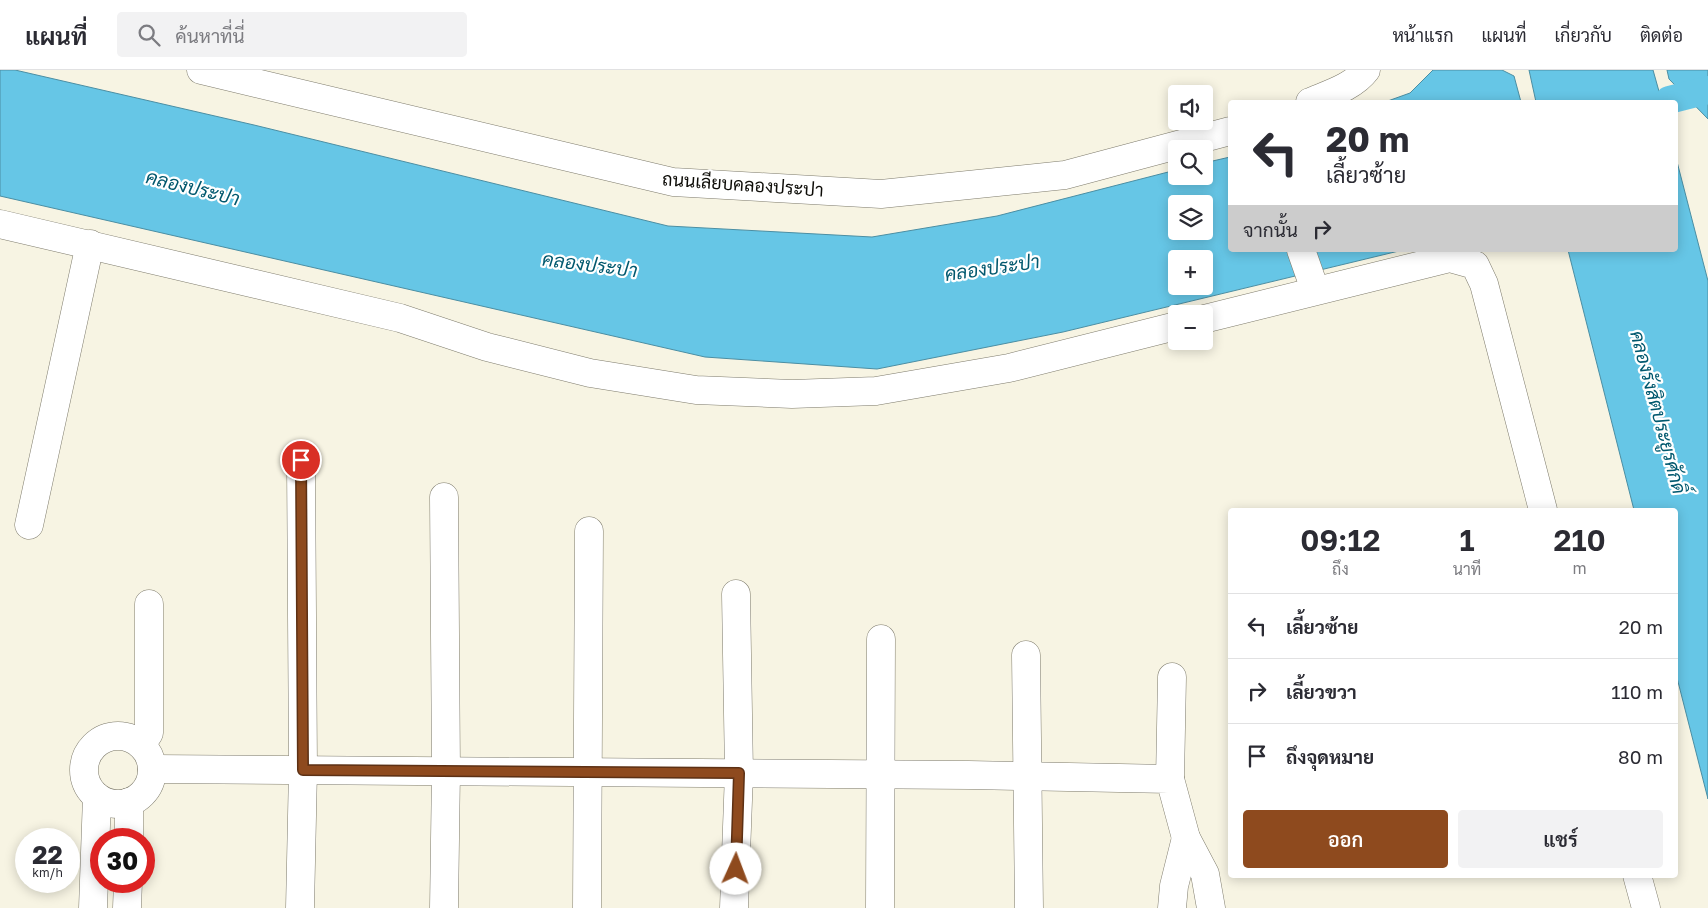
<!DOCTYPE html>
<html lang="th">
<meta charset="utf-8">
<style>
:root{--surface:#fff;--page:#f2f2f3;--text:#2b2b33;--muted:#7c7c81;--line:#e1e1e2;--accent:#8e4a1e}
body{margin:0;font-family:"Golos Text",Sarabun,sans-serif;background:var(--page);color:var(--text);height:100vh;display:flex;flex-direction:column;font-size:19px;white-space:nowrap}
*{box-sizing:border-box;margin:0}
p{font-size:16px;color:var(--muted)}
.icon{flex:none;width:28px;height:28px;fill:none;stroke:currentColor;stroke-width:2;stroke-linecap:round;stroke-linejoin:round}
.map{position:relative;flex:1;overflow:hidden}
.details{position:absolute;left:1228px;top:438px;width:450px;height:370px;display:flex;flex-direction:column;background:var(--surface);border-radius:5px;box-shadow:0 2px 12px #0003}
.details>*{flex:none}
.banner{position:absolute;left:1228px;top:30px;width:450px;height:152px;border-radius:5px;box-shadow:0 2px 12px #0003;background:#fff;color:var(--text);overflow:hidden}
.tools{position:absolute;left:1168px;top:15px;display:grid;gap:10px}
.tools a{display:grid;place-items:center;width:45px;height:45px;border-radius:5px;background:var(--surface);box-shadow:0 2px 12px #0003;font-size:25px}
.speed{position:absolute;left:15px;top:758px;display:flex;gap:10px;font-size:25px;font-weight:700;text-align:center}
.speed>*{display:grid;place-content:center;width:65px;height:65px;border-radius:50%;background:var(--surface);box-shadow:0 2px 12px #0003;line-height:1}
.speed small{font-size:12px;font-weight:400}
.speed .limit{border:8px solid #d22;background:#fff;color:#111}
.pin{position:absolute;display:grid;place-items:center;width:42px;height:42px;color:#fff;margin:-21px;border:2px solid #fff;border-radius:50%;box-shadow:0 1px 5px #0007}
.me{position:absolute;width:55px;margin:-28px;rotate:2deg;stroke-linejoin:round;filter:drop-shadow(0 0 4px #0008)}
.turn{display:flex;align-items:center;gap:18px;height:105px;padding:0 15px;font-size:22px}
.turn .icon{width:65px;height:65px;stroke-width:2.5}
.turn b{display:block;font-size:35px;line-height:42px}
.then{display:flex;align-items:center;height:48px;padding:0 15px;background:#0003;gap:10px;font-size:19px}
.eta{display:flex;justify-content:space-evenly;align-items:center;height:85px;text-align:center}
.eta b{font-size:30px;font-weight:600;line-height:35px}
.primary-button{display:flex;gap:10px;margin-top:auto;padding:10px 15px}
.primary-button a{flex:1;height:58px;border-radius:5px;background:var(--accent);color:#fff;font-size:20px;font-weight:600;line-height:58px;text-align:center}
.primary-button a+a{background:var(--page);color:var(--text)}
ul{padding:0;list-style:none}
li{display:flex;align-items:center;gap:15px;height:65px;padding:0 15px;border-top:1px solid var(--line)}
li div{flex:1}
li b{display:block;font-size:19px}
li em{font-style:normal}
header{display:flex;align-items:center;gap:30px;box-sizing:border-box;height:70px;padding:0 25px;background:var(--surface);border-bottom:1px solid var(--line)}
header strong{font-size:24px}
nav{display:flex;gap:28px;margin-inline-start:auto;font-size:18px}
.search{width:350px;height:45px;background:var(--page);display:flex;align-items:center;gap:12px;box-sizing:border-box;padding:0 18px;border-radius:5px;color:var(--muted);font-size:19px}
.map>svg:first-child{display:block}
</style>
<header>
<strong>แผนที่</strong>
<div class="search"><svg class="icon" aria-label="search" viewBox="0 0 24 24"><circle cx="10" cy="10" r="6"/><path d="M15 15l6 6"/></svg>ค้นหาที่นี่</div>
<nav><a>หน้าแรก</a><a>แผนที่</a><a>เกี่ยวกับ</a><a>ติดต่อ</a></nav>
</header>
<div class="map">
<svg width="1708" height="838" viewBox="0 0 1708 838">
<rect width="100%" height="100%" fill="#f7f4e3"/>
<g fill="#66c6e6" stroke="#4b8ea3" fill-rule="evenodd">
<path d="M0,0H15L254,55L668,156L872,167L997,146L1176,100V106H1204V93L1230,87V180H1403L1063,262L877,299L705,287L0,126ZM1176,134H1204V161H1176ZM1176,189H1204V216H1176Z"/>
<path d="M1433,0H1502L1514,6L1521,32H1385L1410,23Z"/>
<path d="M1529,0H1653L1662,32H1536Z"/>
<path d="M1667,0H1708V49L1669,9Z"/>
<path d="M1675,84L1708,211V729L1675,600V440H1634L1568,180H1675Z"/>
</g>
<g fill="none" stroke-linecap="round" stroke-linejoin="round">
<path stroke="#66c6e6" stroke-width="28" d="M1669,30L1708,20"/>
<defs>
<g id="minor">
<path d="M201,0L673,112L881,124L1065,105L1230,61"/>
<path d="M1310,32C1329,24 1353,17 1366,0"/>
<path d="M0,154L400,248L487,277L590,303L696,320L792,324L876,321L1009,298L1176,256"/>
<path d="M1301,180L1315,220"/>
<path d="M1204,249L1450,188L1475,195L1484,214L1543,440"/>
<path d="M29,455L90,174"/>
<path d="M1026,585L1029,838"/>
<circle cx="118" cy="700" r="34"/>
<path d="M141,675L149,663V534"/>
<path d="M152,699L969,705L1170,709L1186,768L1205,804L1211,838"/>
<path d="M1170,709L1172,607"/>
<path d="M129,769V732"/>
<path d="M1637,805L1646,838"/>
<path d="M93,838L97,727"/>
<path d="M127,838L128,811"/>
<path d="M300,838L303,700L301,391"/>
<path d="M444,838L446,701L444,427"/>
<path d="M587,838L589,461"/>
<path d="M734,838L739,703L736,524"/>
<path d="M880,838L881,569"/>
<path d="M1172,838L1174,816L1186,768"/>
</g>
</defs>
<use href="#minor" stroke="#7e7b6c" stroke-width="29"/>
<use href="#minor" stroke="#fff" stroke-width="28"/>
</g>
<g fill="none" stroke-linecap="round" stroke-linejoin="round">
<defs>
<path id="route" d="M301,390L303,700L739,703L736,799"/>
</defs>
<use href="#route" stroke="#5c3014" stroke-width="12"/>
<use href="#route" stroke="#8e4a1e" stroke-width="9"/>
</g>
<g text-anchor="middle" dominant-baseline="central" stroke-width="4.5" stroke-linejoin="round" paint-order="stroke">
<g font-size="18" fill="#0d0c07" stroke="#fff">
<text transform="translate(743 114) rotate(4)">ถนนเลียบคลองประปา</text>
</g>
<g font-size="19" font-style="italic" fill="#01586e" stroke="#fff">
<text transform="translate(193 117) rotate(14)">คลองประปา</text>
<text transform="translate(590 194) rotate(7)">คลองประปา</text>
<text transform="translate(992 197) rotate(-8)">คลองประปา</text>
<text transform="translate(1659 342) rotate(75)">คลองรังสิตประยูรศักดิ์</text>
</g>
</g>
</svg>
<div class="tools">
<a><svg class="icon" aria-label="sound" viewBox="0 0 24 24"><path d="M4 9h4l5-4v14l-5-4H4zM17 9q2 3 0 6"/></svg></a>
<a><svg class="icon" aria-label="search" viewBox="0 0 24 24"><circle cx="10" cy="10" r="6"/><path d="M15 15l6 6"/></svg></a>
<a><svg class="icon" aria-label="layers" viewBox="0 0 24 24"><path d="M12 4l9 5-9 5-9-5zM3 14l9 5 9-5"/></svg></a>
<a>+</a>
<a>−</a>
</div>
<div class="speed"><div>22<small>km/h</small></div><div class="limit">30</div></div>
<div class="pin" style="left:301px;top:390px;background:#d93025"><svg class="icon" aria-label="arrive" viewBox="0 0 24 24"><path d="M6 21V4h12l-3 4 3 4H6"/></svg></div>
<svg class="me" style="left:736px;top:799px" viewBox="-20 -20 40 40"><circle r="19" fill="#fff"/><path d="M0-13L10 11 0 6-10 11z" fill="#8e4a1e"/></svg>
<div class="banner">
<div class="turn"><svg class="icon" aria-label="left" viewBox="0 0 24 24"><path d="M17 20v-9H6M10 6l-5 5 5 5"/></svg><div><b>20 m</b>เลี้ยวซ้าย</div></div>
<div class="then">จากนั้น<svg class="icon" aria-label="right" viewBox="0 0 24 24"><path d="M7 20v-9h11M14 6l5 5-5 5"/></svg></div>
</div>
<section class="details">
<div class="eta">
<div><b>09:12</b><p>ถึง</p></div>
<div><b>1</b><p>นาที</p></div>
<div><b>210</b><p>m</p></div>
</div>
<ul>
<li><svg class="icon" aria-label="left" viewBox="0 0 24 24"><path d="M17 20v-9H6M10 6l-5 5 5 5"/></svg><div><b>เลี้ยวซ้าย</b></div><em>20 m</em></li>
<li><svg class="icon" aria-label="right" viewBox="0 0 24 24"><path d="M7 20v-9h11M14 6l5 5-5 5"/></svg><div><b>เลี้ยวขวา</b></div><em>110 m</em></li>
<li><svg class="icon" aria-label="arrive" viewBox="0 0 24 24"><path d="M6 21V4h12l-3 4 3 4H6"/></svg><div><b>ถึงจุดหมาย</b></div><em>80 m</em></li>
</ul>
<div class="primary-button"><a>ออก</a><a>แชร์</a></div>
</section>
</div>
